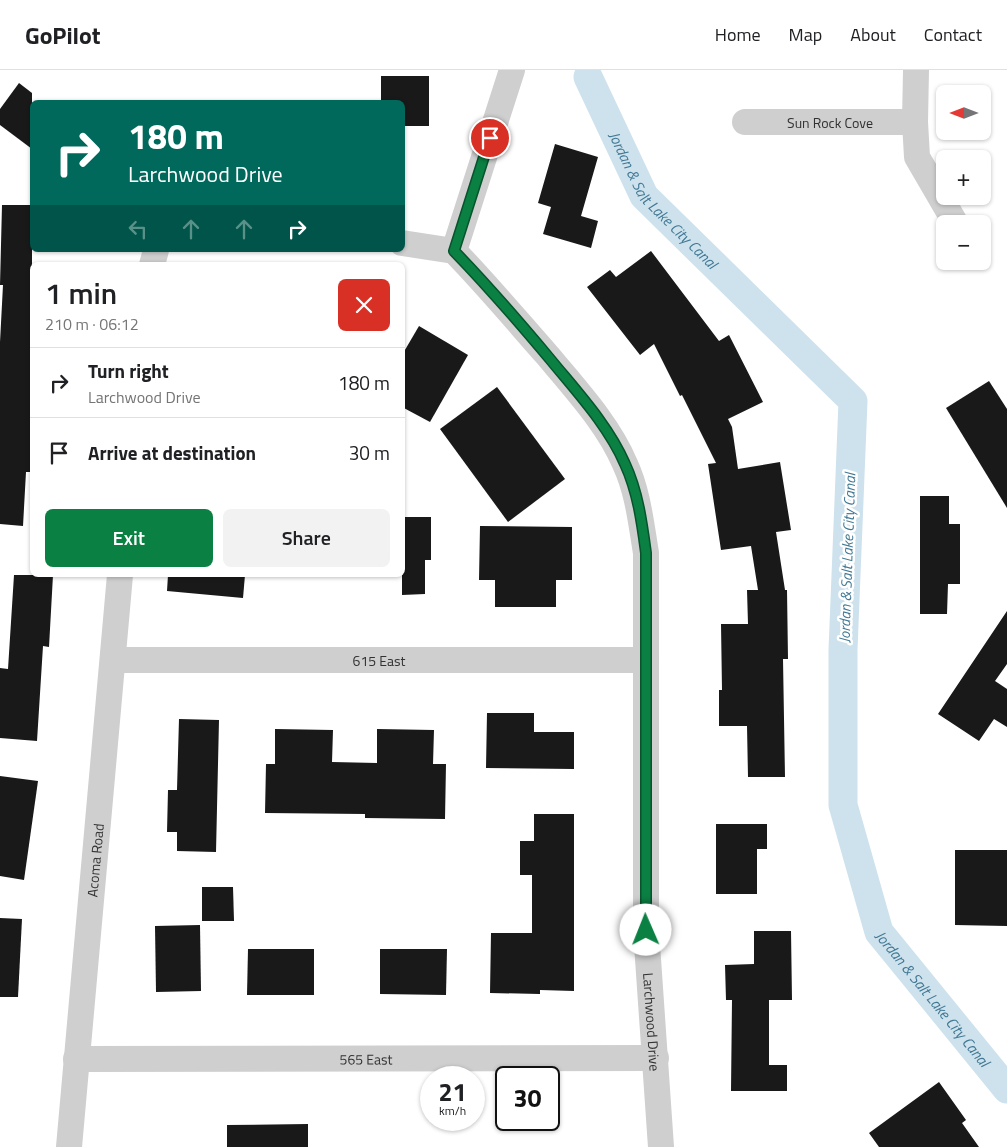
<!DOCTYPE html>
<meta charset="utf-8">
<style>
:root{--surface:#fff;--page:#f2f2f2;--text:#202124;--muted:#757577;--line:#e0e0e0;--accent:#0b8043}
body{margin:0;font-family:"Titillium Web",sans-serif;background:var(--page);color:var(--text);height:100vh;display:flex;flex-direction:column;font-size:19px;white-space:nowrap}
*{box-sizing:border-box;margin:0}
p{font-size:16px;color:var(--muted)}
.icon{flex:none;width:28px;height:28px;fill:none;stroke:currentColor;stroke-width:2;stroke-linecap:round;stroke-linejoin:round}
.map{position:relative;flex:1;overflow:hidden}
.side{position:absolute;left:30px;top:192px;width:375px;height:315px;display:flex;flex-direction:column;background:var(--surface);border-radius:8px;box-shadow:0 1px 4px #0004}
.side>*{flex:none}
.guide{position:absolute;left:30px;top:30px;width:375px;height:152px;border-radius:8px;box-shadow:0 1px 4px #0004;background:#00695c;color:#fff;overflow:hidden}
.needle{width:32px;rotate:270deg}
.fabs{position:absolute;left:936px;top:15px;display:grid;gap:10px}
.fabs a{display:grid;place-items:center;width:55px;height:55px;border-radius:8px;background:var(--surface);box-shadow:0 1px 4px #0004;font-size:25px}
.speed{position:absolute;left:420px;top:996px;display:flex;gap:10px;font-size:25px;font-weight:700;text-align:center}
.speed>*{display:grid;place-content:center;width:65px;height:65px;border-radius:50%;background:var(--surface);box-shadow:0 1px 4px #0004;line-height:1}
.speed small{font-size:12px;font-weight:400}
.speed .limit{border:2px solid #111;border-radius:8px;background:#fff;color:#111}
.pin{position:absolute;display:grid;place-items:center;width:42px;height:42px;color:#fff;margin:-21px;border:2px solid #fff;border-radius:50%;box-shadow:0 1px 5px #0007}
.me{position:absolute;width:55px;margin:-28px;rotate:359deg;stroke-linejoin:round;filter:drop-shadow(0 0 4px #0008)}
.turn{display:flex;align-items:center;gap:18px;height:105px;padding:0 15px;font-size:22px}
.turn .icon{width:65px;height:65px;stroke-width:2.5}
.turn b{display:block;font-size:35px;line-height:42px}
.lanes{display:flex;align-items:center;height:48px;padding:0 15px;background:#0003;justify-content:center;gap:25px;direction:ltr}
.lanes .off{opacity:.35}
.round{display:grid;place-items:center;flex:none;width:52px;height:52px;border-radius:8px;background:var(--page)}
.summary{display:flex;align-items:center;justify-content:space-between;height:85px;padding:0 15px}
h1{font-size:30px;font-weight:600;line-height:38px}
.button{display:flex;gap:10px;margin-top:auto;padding:10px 15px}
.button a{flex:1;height:58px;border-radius:8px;background:var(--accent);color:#fff;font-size:20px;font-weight:600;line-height:58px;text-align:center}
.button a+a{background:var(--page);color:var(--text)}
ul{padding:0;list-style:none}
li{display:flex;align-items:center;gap:15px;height:70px;padding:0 15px;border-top:1px solid var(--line)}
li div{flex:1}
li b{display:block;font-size:19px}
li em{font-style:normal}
header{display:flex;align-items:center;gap:30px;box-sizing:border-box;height:70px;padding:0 25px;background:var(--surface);border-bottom:1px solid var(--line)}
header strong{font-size:24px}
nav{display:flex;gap:28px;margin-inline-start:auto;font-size:18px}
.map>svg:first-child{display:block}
</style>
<header>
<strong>GoPilot</strong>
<nav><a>Home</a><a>Map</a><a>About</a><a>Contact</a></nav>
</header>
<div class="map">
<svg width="1007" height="1077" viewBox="0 0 1007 1077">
<rect width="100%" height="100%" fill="#fff"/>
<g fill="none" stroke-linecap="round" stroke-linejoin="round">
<path stroke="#cee2ed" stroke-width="29" id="s1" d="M588,7L644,126L853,331L843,580V735L879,862L1007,1019"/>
</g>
<g fill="#191919">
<path d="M381,6H429V56H402V32H381Z"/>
<path d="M19,13L32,23V79L0,55V39Z"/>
<path d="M555,74L598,87L581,146L598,151L591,178L543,164L551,137L538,133Z"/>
<path d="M2,135H32V402H26L23,456L0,454V272L3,215H0Z"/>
<path d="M651,181L719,271L729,265L763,332L728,349L732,357L738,399L780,392L791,460L776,462L785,520H787L788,589H783L785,707H748L747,656H719V620H722L721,554H748L747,520H758L751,476L721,480L708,394L716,393L682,325L680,326L654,274L640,285L587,217L610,200L616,207Z"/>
<path d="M419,256L468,285L430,352L402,337V285Z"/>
<path d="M989,311L1007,339V438L946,338Z"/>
<path d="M497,317L565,409L508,452L440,359Z"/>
<path d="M920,426H949V454H960V514H948L947,544H920Z"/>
<path d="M402,447H431V490H425V524L402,525Z"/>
<path d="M480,456L572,457V510H556V537H495V510H479Z"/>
<path d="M14,505H53L49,577L43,576L37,671L0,668V598L8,599Z"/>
<path d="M168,505H245L243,528L167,521Z"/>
<path d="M1007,541V594L995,611L1007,619V657L994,649L979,671L938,644Z"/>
<path d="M487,643H534V662H574V699L486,698Z"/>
<path d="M179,649L219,650L216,782L177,781V762H167L168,720H177Z"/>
<path d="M275,659L333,660L332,692L377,693V659L434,660L433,694H446L445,749L365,748V744L265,743L266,694H275Z"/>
<path d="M0,706L38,711L24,810L0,806Z"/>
<path d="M534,744H574V921L540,920V924L490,923L491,863H532V805H520V771H534Z"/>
<path d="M716,754H767V779H757V824H716Z"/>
<path d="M955,780H1007V856L955,855Z"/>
<path d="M202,817H233L234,851H202Z"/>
<path d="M0,848L22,849L18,927H0Z"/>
<path d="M200,855L201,921L156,922L155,856Z"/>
<path d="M754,861H791L792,930H769V995H787V1021H731L732,930H726L725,895L754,894Z"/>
<path d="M248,879H314V925H247Z"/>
<path d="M380,879H447L446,925L380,924Z"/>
<path d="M939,1012L966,1050L962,1053L979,1077H879L869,1063Z"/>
<path d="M308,1054V1077H227V1055Z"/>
</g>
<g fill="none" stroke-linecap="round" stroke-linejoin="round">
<g stroke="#cfcfcf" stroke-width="26">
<path id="s2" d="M512,0L454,181C487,215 517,251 548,286C576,320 608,354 625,394C638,422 641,453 646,483V860L661,1077"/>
<path d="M916,0L915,52L917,87L956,154"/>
<path id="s3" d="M745,52H915"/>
<path d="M402,173L454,181"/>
<path d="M152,195L156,180"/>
<path id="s4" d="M113,590H646"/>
<path id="s5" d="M76,989L656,988"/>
<path id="s6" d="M69,1077L120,505"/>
</g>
</g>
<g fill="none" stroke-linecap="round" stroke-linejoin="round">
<defs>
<path id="route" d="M490,68L454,181C488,216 519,252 550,289C577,322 608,355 625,394C638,422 642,453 646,483V860"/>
</defs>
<use href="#route" stroke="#07532c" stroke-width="12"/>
<use href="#route" stroke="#0b8043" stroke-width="9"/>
</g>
<g text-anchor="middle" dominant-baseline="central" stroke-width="5" stroke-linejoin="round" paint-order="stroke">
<g font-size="14" fill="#323232" stroke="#fff">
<text stroke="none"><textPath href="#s3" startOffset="85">Sun Rock Cove</textPath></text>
<text stroke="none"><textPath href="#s4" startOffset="266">615 East</textPath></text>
<text stroke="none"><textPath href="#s6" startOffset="288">Acoma Road</textPath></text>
<text stroke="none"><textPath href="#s2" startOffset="1025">Larchwood Drive</textPath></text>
<text stroke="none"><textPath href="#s5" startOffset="290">565 East</textPath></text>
</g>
<g font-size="15" font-style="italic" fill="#407894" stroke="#fff">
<text stroke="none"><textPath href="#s1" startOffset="146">Jordan &amp; Salt Lake City Canal</textPath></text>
<text transform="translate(847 488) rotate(-88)">Jordan &amp; Salt Lake City Canal</text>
<text stroke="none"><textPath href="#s1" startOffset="1046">Jordan &amp; Salt Lake City Canal</textPath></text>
</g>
</g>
</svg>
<div class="fabs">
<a><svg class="needle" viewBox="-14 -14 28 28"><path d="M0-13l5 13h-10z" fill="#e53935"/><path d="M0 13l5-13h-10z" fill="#757577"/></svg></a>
<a>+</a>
<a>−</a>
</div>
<div class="speed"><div>21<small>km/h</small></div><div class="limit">30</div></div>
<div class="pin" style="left:490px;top:68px;background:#d93025"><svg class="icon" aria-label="arrive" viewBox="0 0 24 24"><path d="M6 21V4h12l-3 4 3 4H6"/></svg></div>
<svg class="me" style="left:646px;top:860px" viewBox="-20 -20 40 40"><circle r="19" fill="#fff"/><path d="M0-13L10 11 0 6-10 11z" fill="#0b8043"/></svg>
<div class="guide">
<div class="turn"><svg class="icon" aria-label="right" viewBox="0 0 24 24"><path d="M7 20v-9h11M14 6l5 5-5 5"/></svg><div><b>180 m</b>Larchwood Drive</div></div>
<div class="lanes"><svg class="icon off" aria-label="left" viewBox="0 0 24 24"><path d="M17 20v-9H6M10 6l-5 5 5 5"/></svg><svg class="icon off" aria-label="ahead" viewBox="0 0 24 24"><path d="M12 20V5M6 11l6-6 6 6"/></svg><svg class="icon off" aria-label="ahead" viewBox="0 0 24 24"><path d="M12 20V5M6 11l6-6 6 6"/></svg><svg class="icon" aria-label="right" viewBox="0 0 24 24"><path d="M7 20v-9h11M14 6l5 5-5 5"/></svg></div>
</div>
<section class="side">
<div class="summary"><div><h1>1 min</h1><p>210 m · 06:12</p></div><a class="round" style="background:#d93025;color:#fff"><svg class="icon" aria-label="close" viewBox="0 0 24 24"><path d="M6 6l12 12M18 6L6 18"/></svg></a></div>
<ul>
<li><svg class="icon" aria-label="right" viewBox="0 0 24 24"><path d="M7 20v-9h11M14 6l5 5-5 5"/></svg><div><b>Turn right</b><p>Larchwood Drive</p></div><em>180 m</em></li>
<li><svg class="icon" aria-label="arrive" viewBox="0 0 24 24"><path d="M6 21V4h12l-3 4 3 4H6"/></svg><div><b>Arrive at destination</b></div><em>30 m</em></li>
</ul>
<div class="button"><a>Exit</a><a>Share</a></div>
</section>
</div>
